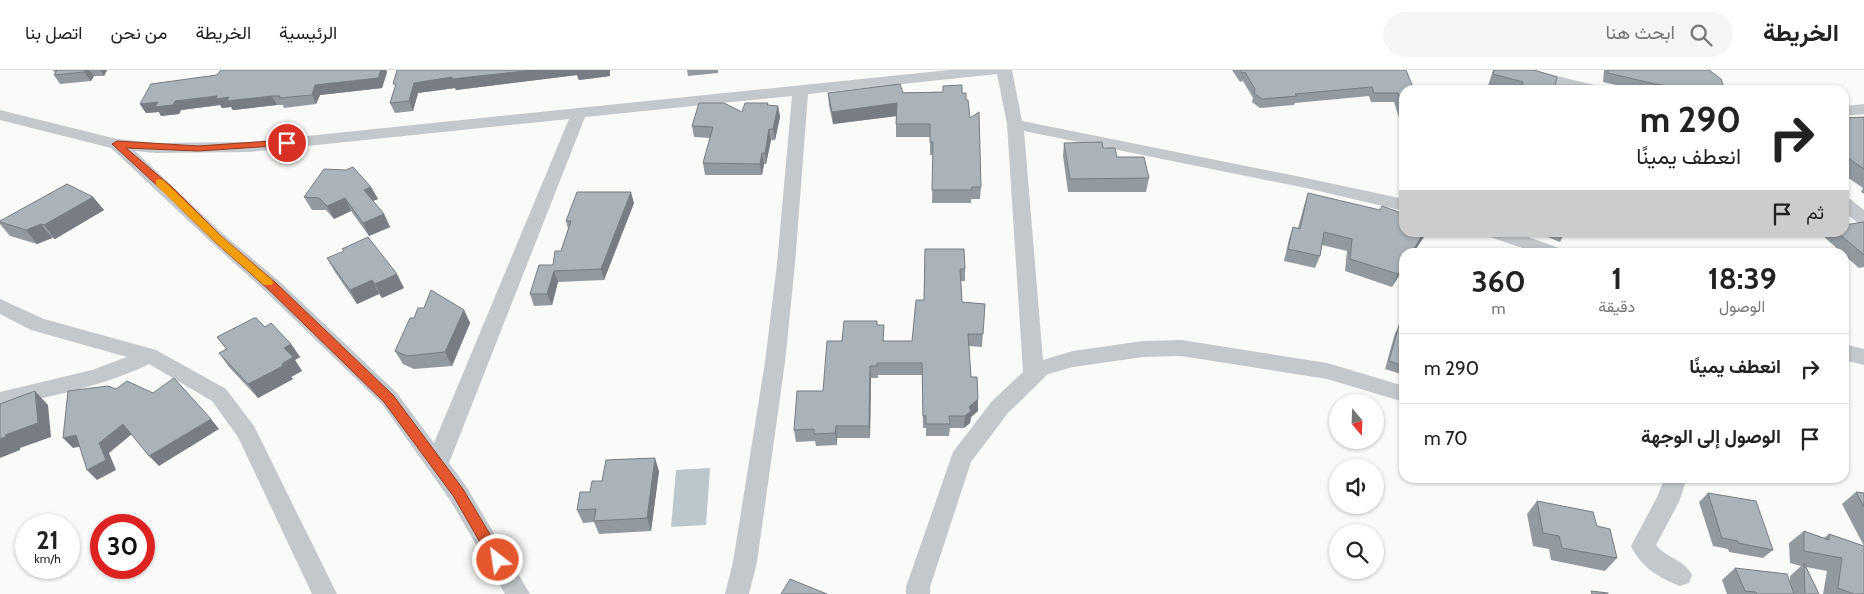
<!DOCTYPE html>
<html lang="ar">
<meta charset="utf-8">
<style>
:root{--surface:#fff;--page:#f6f6f6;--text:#222;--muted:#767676;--line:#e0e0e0}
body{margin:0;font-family:Cabin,Vazirmatn,sans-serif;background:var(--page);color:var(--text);direction:rtl;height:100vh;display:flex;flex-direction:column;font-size:19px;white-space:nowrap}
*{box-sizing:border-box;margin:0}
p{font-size:16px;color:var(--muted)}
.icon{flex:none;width:28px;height:28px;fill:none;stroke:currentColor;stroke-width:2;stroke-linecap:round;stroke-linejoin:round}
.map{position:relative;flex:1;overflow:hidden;direction:ltr}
.panel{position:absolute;left:1399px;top:178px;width:450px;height:235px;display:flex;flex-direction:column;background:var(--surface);border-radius:15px;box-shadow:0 1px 4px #0004;direction:rtl}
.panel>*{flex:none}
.guide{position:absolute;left:1399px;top:15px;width:450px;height:152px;border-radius:15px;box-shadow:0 1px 4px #0004;direction:rtl;background:#fff;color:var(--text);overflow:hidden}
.needle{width:32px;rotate:161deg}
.fabs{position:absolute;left:1329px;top:324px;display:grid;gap:10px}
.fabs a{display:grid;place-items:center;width:55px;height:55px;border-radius:50%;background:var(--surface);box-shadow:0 1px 4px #0004;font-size:25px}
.speed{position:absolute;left:15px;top:444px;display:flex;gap:10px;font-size:25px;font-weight:700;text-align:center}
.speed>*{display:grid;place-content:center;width:65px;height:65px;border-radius:50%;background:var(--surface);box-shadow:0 1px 4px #0004;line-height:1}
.speed small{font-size:12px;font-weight:400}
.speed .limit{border:8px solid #d22;background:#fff;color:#111}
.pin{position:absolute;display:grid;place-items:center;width:42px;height:42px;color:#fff;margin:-21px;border:2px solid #fff;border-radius:50%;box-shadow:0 1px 5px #0007}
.me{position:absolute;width:55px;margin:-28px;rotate:330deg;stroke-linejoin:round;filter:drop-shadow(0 0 4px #0008)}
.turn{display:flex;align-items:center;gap:18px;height:105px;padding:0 25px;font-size:22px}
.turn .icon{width:65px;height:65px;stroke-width:2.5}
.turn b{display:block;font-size:35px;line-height:42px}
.then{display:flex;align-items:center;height:48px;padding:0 25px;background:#0003;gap:10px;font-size:19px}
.eta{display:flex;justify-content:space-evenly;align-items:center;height:85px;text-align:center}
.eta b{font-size:30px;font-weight:700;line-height:35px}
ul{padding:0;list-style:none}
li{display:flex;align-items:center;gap:15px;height:70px;padding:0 25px;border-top:1px solid var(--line)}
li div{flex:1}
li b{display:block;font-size:19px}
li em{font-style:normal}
header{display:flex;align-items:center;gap:30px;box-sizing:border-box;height:70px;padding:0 25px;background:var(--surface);border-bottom:1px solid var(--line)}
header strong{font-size:24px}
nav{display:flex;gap:28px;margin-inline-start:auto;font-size:18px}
.search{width:350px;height:45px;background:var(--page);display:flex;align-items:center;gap:12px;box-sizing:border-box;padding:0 18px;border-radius:28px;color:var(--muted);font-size:19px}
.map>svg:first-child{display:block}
</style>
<header>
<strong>الخريطة</strong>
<div class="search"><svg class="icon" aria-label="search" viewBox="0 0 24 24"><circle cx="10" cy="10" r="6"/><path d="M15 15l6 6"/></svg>ابحث هنا</div>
<nav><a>الرئيسية</a><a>الخريطة</a><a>من نحن</a><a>اتصل بنا</a></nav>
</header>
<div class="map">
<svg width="1864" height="524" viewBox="0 0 1864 524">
<rect width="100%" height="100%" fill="#fafaf8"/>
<path fill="#bbc7cb" d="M710,398L706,455L671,457L676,400Z"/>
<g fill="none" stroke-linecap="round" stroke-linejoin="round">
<g fill="#c3c8cc" fill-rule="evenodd">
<path d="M949,0H1012L1022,51L1306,108L1404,129V141L1306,118L1024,61L1043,290L1073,281L1143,271L1181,270L1327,293L1404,316V332L1327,309L1181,286L1143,287L1073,297L1048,304L1008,343L971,392L930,517V524H906V517L953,382L992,331L1023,302L1007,54L997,4L808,24L795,194L785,292L757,492L749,524H725L733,492L765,292L777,194L792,26L585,47L449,393L466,416L530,524H505L450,430L382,334L265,221L211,172L111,78L0,50V40L117,69L156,73L248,72ZM569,49L434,373L396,322L279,211L223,164L135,81L156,83L248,82Z"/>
<path d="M1504,0H1532L1603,17L1605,20H1577L1507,3Z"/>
<path d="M1864,34V44L1844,46V36Z"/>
<path d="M1844,127L1850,129L1864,140V155L1858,153L1844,142Z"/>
<path d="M1484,162H1514L1559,178L1561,182H1534L1487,166Z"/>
<path d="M0,229L44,249L156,280L226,319L254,356L337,524H312L238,367L212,331L149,294C102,317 50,326 0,338V322L92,300L127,287L31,260L0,244Z"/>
<path d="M1844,274L1864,279V295L1844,290Z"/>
<path d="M1665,408H1687L1679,432L1656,475C1666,488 1685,490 1692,505L1689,513L1680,516C1659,508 1641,497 1631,476L1656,429Z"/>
</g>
</g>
<g fill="#929a9f">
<path d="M53,0H107L104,6H94L91,11L60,14L54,5L55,3Z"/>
<path d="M221,0H386L387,2L382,18L320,25L316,34L284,38L283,35H277L233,40L231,37L222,38L220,35L181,40L179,44L161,46L159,42L146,43L140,34L217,5Z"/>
<path d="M397,0H613H610V6L579,10L577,5L456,20L455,18L418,23L413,41L395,43L390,33L395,17Z"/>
<path d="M687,0H718V3L688,6Z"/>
<path d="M1232,0H1406L1404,20V48H1399L1394,32H1371L1369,26L1295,33L1294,35L1260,38L1252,32L1253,28L1243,11L1240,12Z"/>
<path d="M1493,0H1534L1554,20H1505L1488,16Z"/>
<path d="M1604,0H1709L1725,20H1638L1603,12Z"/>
<path d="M943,16L962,23L966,30L970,48L981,117L980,129H971V133H932L933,85H930V67H896V46L833,54L829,36L828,23L943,22Z"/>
<path d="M768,33V35L778,36L780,47L775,70H771L766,94H764L762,105H705L703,93L710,68L694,67L692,56L742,42Z"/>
<path d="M1864,47V124L1861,122L1863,118L1844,105V48Z"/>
<path d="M1064,73L1103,78L1149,108L1146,122H1068L1063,86Z"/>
<path d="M371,117L378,129L373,131L384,144L390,157L369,166L351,141L334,149L326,140H312L304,127Z"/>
<path d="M1308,123L1404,162H1426L1392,217L1345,201L1347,181L1322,175L1320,186L1315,198L1284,191L1289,169L1293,157L1298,158L1304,136Z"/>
<path d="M93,127L104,140L55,169L52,168L37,174L10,166L0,154V151Z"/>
<path d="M634,133L604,210L558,212L552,235L534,236L530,224L553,195L561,181L568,159L566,151Z"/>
<path d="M1864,152V197L1859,198L1844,185V182H1841L1823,166L1826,162H1844Z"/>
<path d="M1535,162H1565L1560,172Z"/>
<path d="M925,179L965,199V211H961L962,232L985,234L982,277L969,276L971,307L978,341L971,347L970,353L964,358H950L949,366H926V358H923L922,305H878V308H871L870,368H837V375L816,376L815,371L796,372L794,360L823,321L842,271L878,255L884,271H912L924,230Z"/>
<path d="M327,188L404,218L382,228L379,224L357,234L335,202Z"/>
<path d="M1404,239V305L1385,299L1395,263L1400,255Z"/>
<path d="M464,240L470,253L452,296L414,299L403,294L395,281L414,248Z"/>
<path d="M265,257L291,274L300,287L295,290L302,301L291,307L293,309L258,328L229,297L219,283L226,279L217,267Z"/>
<path d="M659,401L651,461L599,464L594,452L583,453L577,440L590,422L602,411Z"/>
<path d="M1856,422L1864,423V524H1823L1827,501L1806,497L1819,524H1727L1722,510L1735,498L1790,512V506L1801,496L1790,493L1789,473L1804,461L1824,468L1829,464L1864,476L1842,434Z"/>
<path d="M1708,423L1773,480L1763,488L1729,482L1728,479L1713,476L1699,432Z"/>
<path d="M1537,431L1597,456L1617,488L1605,501L1551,490L1549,479L1533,476L1527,444Z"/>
</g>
<g fill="#777d82">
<path d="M86,0H89L94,6L91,11L84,2Z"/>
<path d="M100,0H107L104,6Z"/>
<path d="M381,0H386L387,2L382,18L320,25L316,34L312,25L315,15Z"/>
<path d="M533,0H613H610V6L579,10L577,5L456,20L455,18L418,23L413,41L409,31L414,13L452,7Z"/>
<path d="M217,26L229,27L272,26L277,35L233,40L231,37L222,38L220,35L181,40L179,44L161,46L159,42L146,43L140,34Z"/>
<path d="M897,33V46L833,54L832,42Z"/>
<path d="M778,36L780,47L775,70L773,59Z"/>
<path d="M769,59L771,70L766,94L765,83Z"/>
<path d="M762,83L764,94L762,105L760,94Z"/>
<path d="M371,117L378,129L370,132L364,120Z"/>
<path d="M631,122L634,133L604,210L601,199Z"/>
<path d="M93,127L104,140L55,169L44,155Z"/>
<path d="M345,128L351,141L334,149L327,136Z"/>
<path d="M384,144L390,157L369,166L363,153Z"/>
<path d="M41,154L52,168L37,174L26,160Z"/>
<path d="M1424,162H1426L1424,167L1414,182H1412Z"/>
<path d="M1404,195V198L1392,217L1398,204Z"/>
<path d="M554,201L558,212L552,235L547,224Z"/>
<path d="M397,204L404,218L382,228L375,214Z"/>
<path d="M372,210L379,224L357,234L350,220Z"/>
<path d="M464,240L470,253L452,296L445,282Z"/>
<path d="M291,274L300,287L295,290L302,301L291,307L293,309L258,328L248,314L282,294L284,278Z"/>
<path d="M870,296L871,308L870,368L869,356Z"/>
<path d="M35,321L48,335L51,367L20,378V380L0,388V369L5,365Z"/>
<path d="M978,329V341L971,347L970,353L964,358L965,346L969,337Z"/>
<path d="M211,349L219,359L159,396L149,386Z"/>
<path d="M123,354L132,364L109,383L116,400L97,410L87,400L99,373Z"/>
<path d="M836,356L837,368V375L835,363Z"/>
<path d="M76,365L86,375L73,378L63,368Z"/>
<path d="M655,388L659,401L651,461L647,448Z"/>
</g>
<g fill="#aab3b9" stroke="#777d82">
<path d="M57,0H86L84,2L54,5Z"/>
<path d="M221,0H381L378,8L315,15L312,25L279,28L280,26H272L227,31L229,27L216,29L217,26L175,31L173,35L155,37L158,32L140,34L151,14L217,5Z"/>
<path d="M397,0H533L452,9V7L414,13L409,31L390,33L396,14H393Z"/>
<path d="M1240,0H1406L1414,20H1404V39H1403L1398,23H1374L1372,17L1295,24L1297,26L1262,29L1254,23L1255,19L1245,2L1242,3Z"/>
<path d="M1494,0H1534L1557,7L1554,20H1520L1523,12L1493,4Z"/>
<path d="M1608,0H1709L1721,9L1725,20H1698L1655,14L1608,3Z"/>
<path d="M900,14L903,23L943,22V16L962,15V23H966V30H968L970,48L979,42L981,117H972V120H932L933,72H930V54H896L897,33L832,42L828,23Z"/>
<path d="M699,33H724L742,42L745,33H768L767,35L778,36L773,59H769L765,83H762L760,94L703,93L713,57L692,56Z"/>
<path d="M1864,47V99L1844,85V48Z"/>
<path d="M1102,72L1103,78H1115L1117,87H1144L1149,108L1070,109L1064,73Z"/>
<path d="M353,97L371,117L364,120L384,144L363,153L345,128L327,136L319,128L304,127L324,99L346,100Z"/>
<path d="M67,114L93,127L44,155L41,154L26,160L0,152V151Z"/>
<path d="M577,122H631L601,199L554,201L547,224H530L539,195H553L555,181H561L571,151H566Z"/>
<path d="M1308,123L1380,140L1382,136L1404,144V162H1424L1412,182H1404V195L1398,204L1350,189L1352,169L1324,162L1320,186L1288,179L1293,157L1300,159Z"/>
<path d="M1864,152V185L1837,162H1844V155Z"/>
<path d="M368,167L397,204L375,214L372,210L350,220L327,188L344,181L342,179Z"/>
<path d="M925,179H964L965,199H960L962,232L985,234L983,264H968L971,307H977L978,329L969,337L971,341L965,346H949L950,354H926V346H923L922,293H877V296H870L869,356H836L835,363L814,364V359L794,360L797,321H823L827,271H842L844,251H877V255H884L883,271H912L916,230H924Z"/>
<path d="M431,220L464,240L445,282L407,286L395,281L410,248H414L418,238H424Z"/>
<path d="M1404,246V296L1389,291L1399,255H1402Z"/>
<path d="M254,248H256L265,257L271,253L291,274L284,278L293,287L282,294L283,296L248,314L219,283L227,279L217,267Z"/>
<path d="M174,308L211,349L149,386L123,354L99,373L106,390L87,400L76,365L63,368L68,321L108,316L116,319L127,311L153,323Z"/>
<path d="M35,321L38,353L5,365L6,367L0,369V334Z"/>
<path d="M655,388L647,448L594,451L596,439L577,440L580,422H590L592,411H602L606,390Z"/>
<path d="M1856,422L1864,423V437Z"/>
<path d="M1708,423L1756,431L1773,480L1738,473V471L1722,468Z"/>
<path d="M1537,431L1593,442L1597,456L1610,459L1617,488L1562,478L1559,466L1543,463Z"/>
<path d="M1804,461L1829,470V464L1864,476V524H1854L1838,518L1842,488L1804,481Z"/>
<path d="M1804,493L1819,524H1805Z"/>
<path d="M1735,498L1787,504L1794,524H1757L1756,522L1745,521Z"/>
<path d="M790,509L827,524H781Z"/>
<path d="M1591,521L1608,523V524H1592Z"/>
</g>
<path fill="#e4572e" stroke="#94391e" d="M287,70L290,71V75L198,81L126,78L172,117L221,166L276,213L393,325L463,419L503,486L505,490L503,495L498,496L493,495L454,427L384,332L268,219L214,171L164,122L112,74L117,71L198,76Z"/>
<path fill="#f59e0b" d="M160,109L163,110L221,166L272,210L273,213L272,215H264L214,171L156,115V110Z"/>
</svg>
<div class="fabs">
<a><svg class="needle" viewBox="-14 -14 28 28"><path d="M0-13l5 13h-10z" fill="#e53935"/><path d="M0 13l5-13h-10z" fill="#767676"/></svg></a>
<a><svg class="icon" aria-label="sound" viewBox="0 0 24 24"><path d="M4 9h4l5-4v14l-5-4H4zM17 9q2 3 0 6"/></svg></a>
<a><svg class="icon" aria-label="search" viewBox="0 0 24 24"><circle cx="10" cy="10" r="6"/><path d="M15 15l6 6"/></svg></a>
</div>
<div class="speed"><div>21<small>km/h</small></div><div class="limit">30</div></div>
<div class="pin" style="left:287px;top:73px;background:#d93025"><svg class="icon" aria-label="arrive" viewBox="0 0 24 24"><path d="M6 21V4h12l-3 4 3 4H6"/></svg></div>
<svg class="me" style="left:498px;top:490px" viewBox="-20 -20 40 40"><circle r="17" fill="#e4572e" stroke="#fff" stroke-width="3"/><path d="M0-11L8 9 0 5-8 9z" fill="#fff"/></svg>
<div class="guide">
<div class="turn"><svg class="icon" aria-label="right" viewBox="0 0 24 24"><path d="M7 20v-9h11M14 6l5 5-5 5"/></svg><div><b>290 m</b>انعطف يمينًا</div></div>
<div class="then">ثم<svg class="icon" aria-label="arrive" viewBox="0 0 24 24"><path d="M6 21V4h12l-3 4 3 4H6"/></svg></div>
</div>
<section class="panel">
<div class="eta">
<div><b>18:39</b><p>الوصول</p></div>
<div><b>1</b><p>دقيقة</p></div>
<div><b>360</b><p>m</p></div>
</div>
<ul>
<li><svg class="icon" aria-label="right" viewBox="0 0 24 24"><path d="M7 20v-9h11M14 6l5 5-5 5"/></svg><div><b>انعطف يمينًا</b></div><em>290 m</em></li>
<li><svg class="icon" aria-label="arrive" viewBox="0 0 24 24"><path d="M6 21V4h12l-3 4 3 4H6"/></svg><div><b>الوصول إلى الوجهة</b></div><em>70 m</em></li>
</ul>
</section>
</div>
